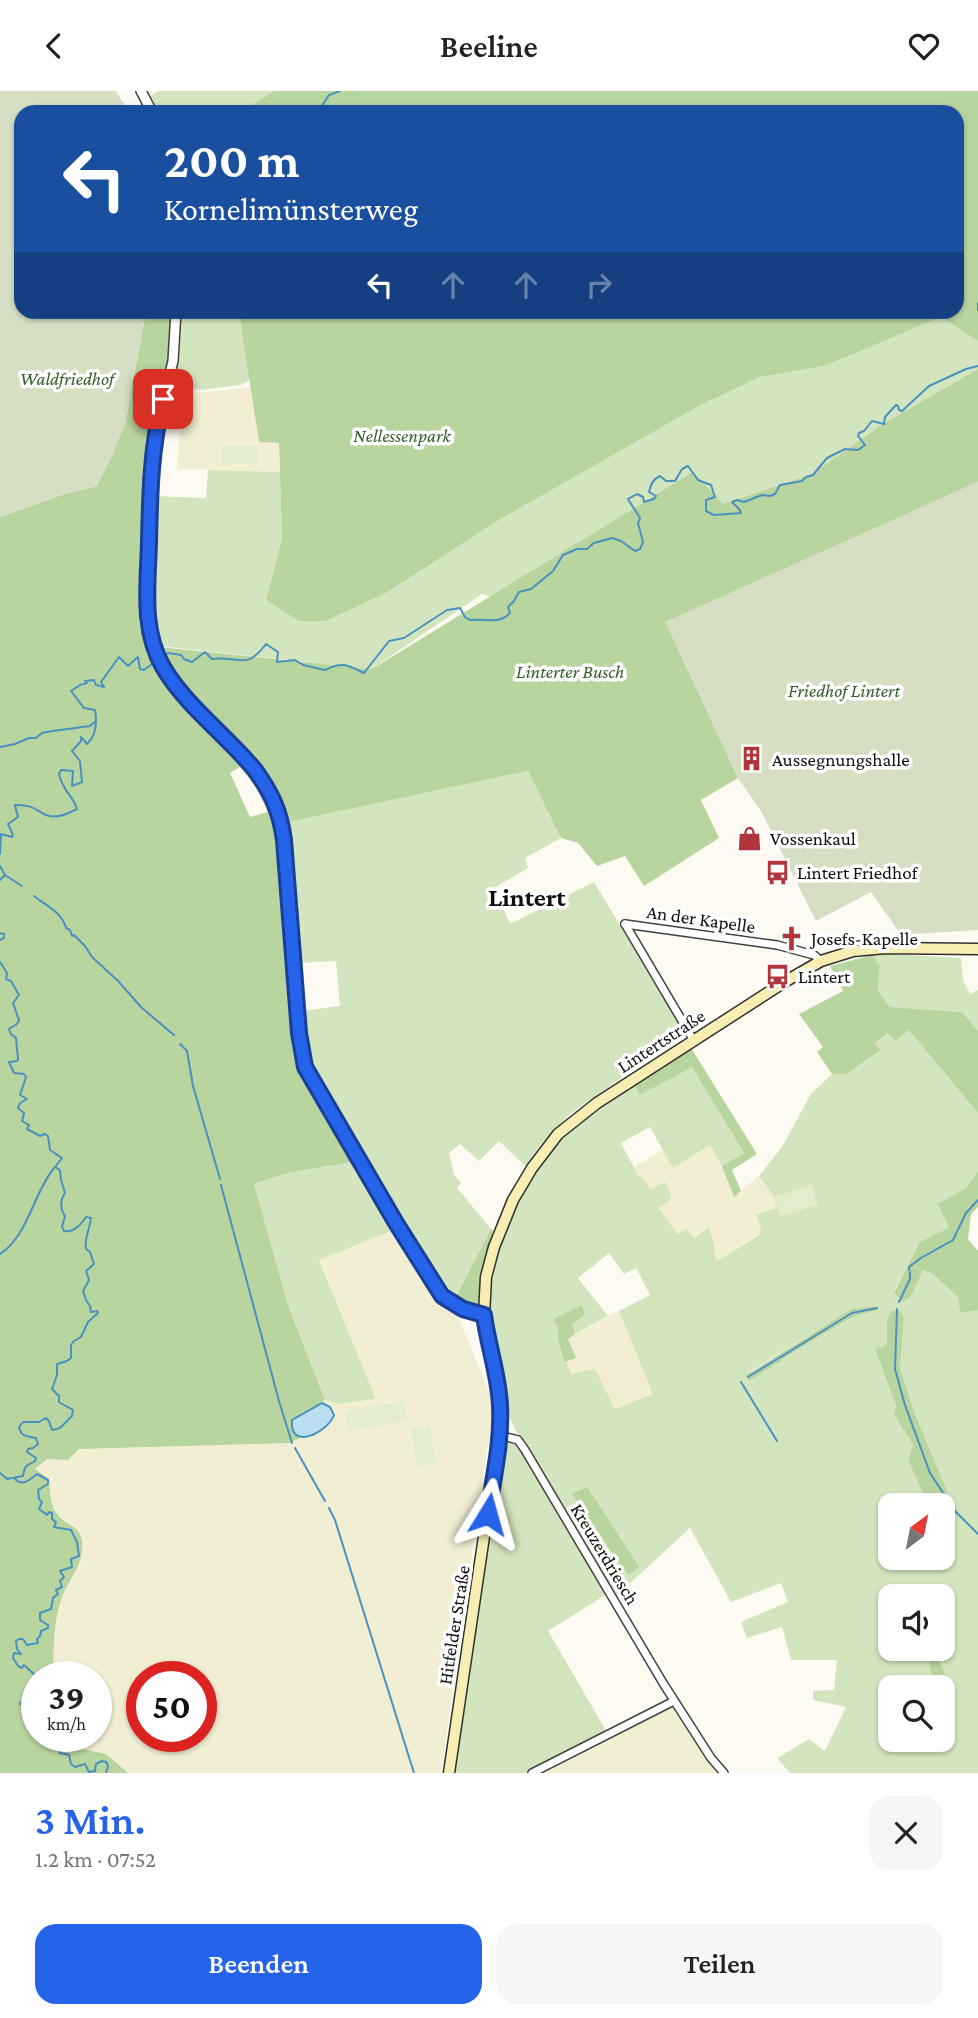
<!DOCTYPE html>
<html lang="de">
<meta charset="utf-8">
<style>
:root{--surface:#fff;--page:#f6f6f6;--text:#222;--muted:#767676;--accent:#2563eb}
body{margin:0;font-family:"Crimson Pro",serif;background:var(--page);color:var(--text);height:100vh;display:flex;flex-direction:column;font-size:26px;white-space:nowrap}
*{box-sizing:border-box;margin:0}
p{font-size:23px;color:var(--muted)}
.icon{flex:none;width:38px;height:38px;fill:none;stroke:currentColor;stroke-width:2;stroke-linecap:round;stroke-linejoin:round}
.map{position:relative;height:1682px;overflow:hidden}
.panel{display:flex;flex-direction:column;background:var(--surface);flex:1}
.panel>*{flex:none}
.hud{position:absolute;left:14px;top:14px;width:950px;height:214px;border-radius:21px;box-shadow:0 2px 5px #0004;background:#1a4fa0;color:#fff;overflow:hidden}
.needle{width:46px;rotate:32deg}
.buttons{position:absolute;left:878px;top:1402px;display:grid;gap:14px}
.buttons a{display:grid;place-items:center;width:77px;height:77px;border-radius:14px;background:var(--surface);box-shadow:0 2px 5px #0004;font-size:35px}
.speed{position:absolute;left:21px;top:1570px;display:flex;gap:14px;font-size:35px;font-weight:700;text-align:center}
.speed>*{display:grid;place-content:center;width:91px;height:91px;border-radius:50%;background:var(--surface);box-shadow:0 2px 5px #0004;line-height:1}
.speed small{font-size:18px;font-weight:400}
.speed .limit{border:10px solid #d22;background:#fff;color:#111}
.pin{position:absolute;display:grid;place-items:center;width:60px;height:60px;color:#fff;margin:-30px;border-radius:14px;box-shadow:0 4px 10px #0006}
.me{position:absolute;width:77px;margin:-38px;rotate:8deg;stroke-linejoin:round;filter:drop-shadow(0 0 5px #0008)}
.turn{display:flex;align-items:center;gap:24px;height:147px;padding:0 35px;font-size:32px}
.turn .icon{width:91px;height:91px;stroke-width:2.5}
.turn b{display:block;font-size:49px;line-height:60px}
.lanes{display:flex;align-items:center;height:66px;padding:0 35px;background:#0003;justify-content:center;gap:35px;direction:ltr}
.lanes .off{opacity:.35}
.round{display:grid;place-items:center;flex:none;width:74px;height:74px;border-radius:21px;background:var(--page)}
.summary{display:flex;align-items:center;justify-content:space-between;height:119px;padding:0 35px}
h1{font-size:42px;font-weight:600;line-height:52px;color:var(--accent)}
.action{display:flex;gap:14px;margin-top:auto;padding:14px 35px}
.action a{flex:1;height:80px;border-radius:21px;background:var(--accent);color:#fff;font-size:28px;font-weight:600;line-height:80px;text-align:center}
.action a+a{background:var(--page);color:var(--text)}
header{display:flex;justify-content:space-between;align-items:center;height:91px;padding:0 35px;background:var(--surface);font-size:32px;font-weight:600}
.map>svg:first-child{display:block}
</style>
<header><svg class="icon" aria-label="back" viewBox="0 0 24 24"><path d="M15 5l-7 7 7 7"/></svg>Beeline<svg class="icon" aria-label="heart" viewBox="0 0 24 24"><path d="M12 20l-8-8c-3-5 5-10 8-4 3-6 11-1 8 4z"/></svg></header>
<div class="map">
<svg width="978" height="1682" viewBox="0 0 978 1682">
<rect width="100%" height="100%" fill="#fdfbf1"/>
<g fill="#f1eed3" fill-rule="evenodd">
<path d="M252,296L258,351L279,352V381L177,378L179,346L196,302Z"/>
<path d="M710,1054L722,1075L734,1105L759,1085L773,1104L776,1117L761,1136L759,1143L716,1171L714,1153L707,1136L693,1147L678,1145L659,1116L664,1091L650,1099L642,1085L640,1087L634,1076L663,1059L673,1077Z"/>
<path d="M396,1138L418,1176L439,1208L457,1223L491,1305L493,1330L487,1360L441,1682H128L106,1663L79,1657L70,1645H96V1586L53,1585L55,1536L59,1512L82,1469L73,1434L58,1424L51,1408L49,1388L35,1379L47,1368L68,1369L79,1358L290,1352L322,1338L330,1316L322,1312L325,1309L338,1313L376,1308L319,1168ZM142,1586H201V1645H142Z"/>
<path d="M619,1220L653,1303L615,1318L595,1279L571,1283L565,1271L576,1267L568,1247Z"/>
<path d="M674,1615L721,1682H540L609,1645Z"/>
</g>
<g fill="#d3e5be" fill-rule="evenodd">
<path d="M158,0H274L241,21H157L149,6Z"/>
<path d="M180,221H239L251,288L241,294L201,299L195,298L177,284Z"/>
<path d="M941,226L978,250V278L884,332L812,383L723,413L504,510L482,503L372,578L158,555C145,509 153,454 155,405L206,407L208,379L280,381L282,447L266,509L326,530L386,502L499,429L699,315L760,286L825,275Z"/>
<path d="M528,680L561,747L525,767L528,777L494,797L510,833L594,791L685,942L570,1023L541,1053L525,1075L499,1050L479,1070L460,1053L449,1062L454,1084L461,1092L457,1097L491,1138L455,1208L445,1202L408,1145L311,981L305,960L302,920L340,915L336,870L298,872L285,732Z"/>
<path d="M889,863L961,867L963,890L970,903L978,899V940L962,921L890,916L878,900L880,874L872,864Z"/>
<path d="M908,938L978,1022V1080L966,1097L939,1113L949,1138L920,1151L894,1201L923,1179L933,1183L958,1206L960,1222L978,1219V1682H790L777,1667L809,1648L825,1660L846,1616L813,1609V1600L834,1599L837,1569H791L782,1536L747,1547L741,1531L788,1511L781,1492L731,1511L690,1437L615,1506L519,1346L508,1323L489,1223L490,1196L505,1137L534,1083L570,1038L635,995L640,1004L692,975L744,1062L722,1075L710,1054L673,1077L650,1036L621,1052L639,1086L642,1085L650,1098L665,1091L672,1107L659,1117L678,1144L686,1138L694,1147L708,1136L714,1153L716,1170L721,1168L759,1144L761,1136L756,1124L776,1117L773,1104L759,1085L782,1056L811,1003L832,983H846L881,959L875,952L889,942ZM609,1162L624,1183L636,1177L650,1204L619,1220L653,1303L615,1318L595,1278L571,1283L558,1249V1237L571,1233L575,1243L608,1225L578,1187ZM851,1218L879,1219L855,1225L825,1242L785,1268L746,1283ZM904,1227L900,1277L915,1323L948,1402L941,1414H943V1466H891V1414H928L908,1369L913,1354L894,1324L896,1315L875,1260L887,1253ZM891,1505H943V1558H891ZM928,1567L950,1595L943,1648H891V1596H934Z"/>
<path d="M357,1070L396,1138L319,1169L376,1308L338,1313L325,1309L289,1217L254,1093L288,1082Z"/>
<path d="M513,1350L518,1354L607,1503L548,1540L607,1641L525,1682H454L501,1365L504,1353Z"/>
</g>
<g fill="#b8d49f" fill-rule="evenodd">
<path d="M274,0H978V250L941,226L825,275L760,286L699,315L499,429L386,502L326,530H299L266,509L282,447L279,352L259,351L239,221L957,220V21H241Z"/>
<path d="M146,221H174L168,279L153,338L145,519V538L150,555L372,578L693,381L723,413L812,383L884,332L978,278V391L666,531L738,687L701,709L719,747L644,795L625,765L597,775L578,752L561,747L528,680L280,733L299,962L357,1070L288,1082L254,1093L289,1217L325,1309L292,1329L296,1343L302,1346L290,1352L79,1358L68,1369L47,1368L35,1378L49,1388C50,1399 50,1415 58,1424C66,1434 80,1434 82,1451C85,1477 64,1492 59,1516C53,1538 54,1562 53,1585L37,1586V1645H70L79,1657L106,1663L128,1682H0V426L67,402L97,395L125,333ZM240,676L256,696L268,721L250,726L230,682Z"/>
<path d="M872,864L880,874L878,900L890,916L962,921L978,940V1022L909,939L895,950L888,942L875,952L881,959L846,983H832L817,961L823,956L799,923L843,900L830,875Z"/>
<path d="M691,957L757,1063L732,1079L741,1100L734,1106L722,1075L744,1062L692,976L640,1004L635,995Z"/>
<path d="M978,1080V1116L971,1123L968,1148L978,1160V1219L960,1222L958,1206L933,1183L923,1179L910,1207L903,1210L894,1202L920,1151L949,1137L938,1113L966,1097Z"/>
<path d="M491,1138L493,1139L482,1190L479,1213C469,1217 463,1213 455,1208Z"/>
<path d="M582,1214L585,1224L572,1233L575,1243L568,1248L576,1267L565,1271L558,1249V1237L554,1228Z"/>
<path d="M878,1215L879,1219L855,1225L825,1242L749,1290L746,1284L851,1218Z"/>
<path d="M899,1219L904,1227L900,1277L915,1323L948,1402L941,1414H928L908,1369L913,1354L894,1324L896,1315L875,1259L887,1253V1229L892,1220Z"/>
<path d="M587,1396L639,1476L628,1484L572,1403Z"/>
<path d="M928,1567L938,1568L950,1595L944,1640L943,1596H934Z"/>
</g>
<g fill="#d6dec3">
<path d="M0,0H116L129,21H21V220L146,221L125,333L111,368L97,395L67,402L0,426Z"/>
<path d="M978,391V839L901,844L871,801L816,830L761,720L738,687L665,531Z"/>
</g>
<g fill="#e3edce">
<path d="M221,355H257L258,373H221Z"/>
<path d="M812,1094L818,1114L780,1125L774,1106Z"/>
<path d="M403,1310L407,1329L349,1340L345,1320Z"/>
<path d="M430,1334L436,1373L417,1375L411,1337Z"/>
</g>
<path fill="#bbddf0" stroke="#4992bf" stroke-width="2" d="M322,1312L330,1316L334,1324C328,1341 289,1361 292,1329Z"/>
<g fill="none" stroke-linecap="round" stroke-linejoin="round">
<g stroke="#4992bf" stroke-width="2">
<path d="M318,21L329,4L340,0"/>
<path d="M978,212V219"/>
<path d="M164,565L168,562L181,564L184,568L192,571L205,561L212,568C239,564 245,581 266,553L278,561L277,571L295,569L303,574L325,579C342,570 348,574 364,582L389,550L404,547L447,519L460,517L465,526L470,529C486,527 499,534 510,522L508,516L514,510L519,501L531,498L553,480L563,464L577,458H587L594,452L612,447L621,450L635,460L640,458L643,451L638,432L640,427L628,408L637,403L643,406L644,411L654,408L656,405L649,401C651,393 653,388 660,385L666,390H675L682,378L688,375L698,389L711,394L715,406L706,409V420L714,424L741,422L739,418L732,411L737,409L744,411L762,404L770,405L775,403L780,394L802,390L806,386L813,384L827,367L845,358L858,359L865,354L858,345L859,342L864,340L872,330L884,333L885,326L896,314L898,315L899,319L902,320L929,295L966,278L978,275"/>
<path d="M0,656L15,653L29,647H36L42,642L53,640L90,635L95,631"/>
<path d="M0,763L1,743L12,746L13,744L8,733L18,726L15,714C46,712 39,738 77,718C73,704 63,701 59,683L61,679L73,680L72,695L82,691L80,670L72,660L81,650V646L87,653C97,644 97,631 95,619L84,617L71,600L80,594L87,592L85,590L94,589L96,594L104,596L101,591L119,566L128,575L138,566L140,578L144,579L156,570"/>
<path d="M0,775L5,784L0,789"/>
<path d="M5,784L22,795"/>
<path d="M34,805C45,814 62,821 66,837L70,839L72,845L74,844L85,855L92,866L118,890L142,917L174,944"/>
<path d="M0,842L4,843V847L0,849"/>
<path d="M0,871L7,882L6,888L11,890L19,904L13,912L19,929L17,933L9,938L11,943L16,947L18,968L17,970L9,971L14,982L24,983L26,986L20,1004L27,1008L20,1012L18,1017L24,1022L22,1030L29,1034L27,1038L40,1045L45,1043L48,1045L50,1059L62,1067L55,1076L60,1079L61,1089L65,1102C60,1109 60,1118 65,1125L62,1136L64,1140C74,1142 81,1133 86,1126L91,1127C90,1137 84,1149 86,1158L90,1161L94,1173L86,1180L89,1189L83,1200L86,1209L90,1215L91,1221L97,1220L98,1222L88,1231L81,1246L74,1250L71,1254V1267L67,1270L57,1273V1284L52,1298L59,1305V1311L73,1319L72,1325L60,1337L52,1339L49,1330L46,1327L39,1331H23L19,1336C21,1346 27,1345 36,1347L38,1353L33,1357L28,1358L27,1361L36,1367L35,1370C24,1377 26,1372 23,1385L7,1388L0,1382"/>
<path d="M180,953L187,960L193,995L220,1088"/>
<path d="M221,1094L279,1310L292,1352"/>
<path d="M0,1163C28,1145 33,1103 54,1077"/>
<path d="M909,1179V1176L921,1167L953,1149L966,1122L978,1109"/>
<path d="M899,1211L910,1188V1181"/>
<path d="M897,1218L895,1278L905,1314L930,1382L955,1420L978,1443"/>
<path d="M748,1286L852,1222L877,1217"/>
<path d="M741,1291L777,1350"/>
<path d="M295,1357L325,1410"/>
<path d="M15,1388C23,1396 30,1388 37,1383L48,1389V1393L38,1399L39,1408L42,1411L39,1418L47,1424L49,1421L52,1422V1428L56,1431L54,1436L71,1439L77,1451L79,1465L71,1468L72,1476L60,1480L64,1486L60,1490L62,1496L56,1499L58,1503L53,1507L51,1518L40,1522V1529L48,1534V1537L41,1540L40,1545L37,1548L38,1552L27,1554L23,1548H19L16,1550L17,1558L21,1563L14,1562L13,1567L18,1575L22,1577L24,1574L37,1586C32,1596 26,1604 20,1613L27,1617L23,1623L27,1625L28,1636L37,1638"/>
<path d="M329,1417L335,1429L414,1682"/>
<path d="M42,1645L46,1653L54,1651L58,1654L60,1662L69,1664L71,1673L75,1676L85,1673L89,1681L95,1680L96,1673L102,1670L106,1671L108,1675L106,1682"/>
</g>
<defs>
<g id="minor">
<path d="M625,833L777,854L814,864L821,870"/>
<path d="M625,833L694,950"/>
<path d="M499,1344L518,1349L525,1359L663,1592L711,1667L724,1682"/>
<path d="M532,1682L674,1610"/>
</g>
<g id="tertiary">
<path d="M141,0L152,21"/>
<path d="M176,220L173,270L157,334L152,362L147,509L150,539L159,566L170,587L182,602L255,679C272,703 280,720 284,749L299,942L305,976L388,1119L442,1205L463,1218L484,1224"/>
</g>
<path id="secondary" d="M449,1682L499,1344V1304L488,1252L484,1224L486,1186L494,1156L513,1109L532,1077L558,1043L597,1012L628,992L786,890L821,870L853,860L885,857L978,858"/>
</defs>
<use href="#minor" stroke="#414141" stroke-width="10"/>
<use href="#tertiary" stroke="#414141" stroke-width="12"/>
<use href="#secondary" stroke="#303030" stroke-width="13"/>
<use href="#minor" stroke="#fff" stroke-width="7"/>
<use href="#tertiary" stroke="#fff" stroke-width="9"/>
<use href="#secondary" stroke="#f6eeb3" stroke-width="10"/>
</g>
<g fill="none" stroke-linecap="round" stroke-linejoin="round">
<defs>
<path id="route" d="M163,308C151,357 150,401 149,451C148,493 141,538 163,576C186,615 226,644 255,679C272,703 280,720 284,749L299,942L305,976L396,1132L442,1205L463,1218L484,1224C488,1255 499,1285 500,1315C502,1351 493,1388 488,1423"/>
</defs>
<use href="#route" stroke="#184099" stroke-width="18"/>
<use href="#route" stroke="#2563eb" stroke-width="12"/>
</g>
<defs>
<symbol id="building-bare" viewBox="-9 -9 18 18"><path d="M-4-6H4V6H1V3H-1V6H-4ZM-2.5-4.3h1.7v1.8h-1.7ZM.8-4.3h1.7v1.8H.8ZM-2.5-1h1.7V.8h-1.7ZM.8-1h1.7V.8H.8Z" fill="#b0353d" stroke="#fff" stroke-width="2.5" paint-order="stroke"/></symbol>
<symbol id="shop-bare" viewBox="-9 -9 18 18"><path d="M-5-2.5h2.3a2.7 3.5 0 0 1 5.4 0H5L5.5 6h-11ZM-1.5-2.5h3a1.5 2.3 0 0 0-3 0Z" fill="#b0353d" stroke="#fff" stroke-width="2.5" paint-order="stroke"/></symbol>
<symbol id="bus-bare" viewBox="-9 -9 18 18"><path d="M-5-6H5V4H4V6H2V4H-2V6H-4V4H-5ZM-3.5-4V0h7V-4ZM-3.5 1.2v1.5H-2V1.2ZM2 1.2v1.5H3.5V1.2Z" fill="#b0353d" stroke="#fff" stroke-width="2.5" paint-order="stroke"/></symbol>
<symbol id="church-bare" viewBox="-9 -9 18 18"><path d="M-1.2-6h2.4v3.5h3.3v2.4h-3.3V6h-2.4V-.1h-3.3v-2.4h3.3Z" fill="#b0353d" stroke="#fff" stroke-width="2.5" paint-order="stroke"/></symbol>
</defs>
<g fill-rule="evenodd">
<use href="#building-bare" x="734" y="650" width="35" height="35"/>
<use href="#shop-bare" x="732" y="730" width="35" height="35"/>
<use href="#bus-bare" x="760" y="764" width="35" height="35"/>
<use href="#church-bare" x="774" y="830" width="35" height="35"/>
<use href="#bus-bare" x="760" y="868" width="35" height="35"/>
</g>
<g text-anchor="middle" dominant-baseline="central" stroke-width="7" stroke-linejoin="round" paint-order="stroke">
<g font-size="19" font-style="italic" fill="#325f25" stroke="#fff">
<text x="67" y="287">Waldfriedhof</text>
<text x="402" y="344">Nellessenpark</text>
<text x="570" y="580">Linterter Busch</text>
<text x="844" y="599">Friedhof Lintert</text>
</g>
<g font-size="19" fill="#0e0e0e" stroke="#fff" text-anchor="start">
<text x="772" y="668">Aussegnungshalle</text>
<text x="770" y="747">Vossenkaul</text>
<text x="797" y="781">Lintert Friedhof</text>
<text x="811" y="847">Josefs-Kapelle</text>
<text x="798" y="885">Lintert</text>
</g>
<g font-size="19" fill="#0e0e0e" stroke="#fff">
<text transform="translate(701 828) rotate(8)">An der Kapelle</text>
<text transform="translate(661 950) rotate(-33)">Lintertstraße</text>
<text transform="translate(605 1463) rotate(59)">Kreuzerdriesch</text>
<text transform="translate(454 1534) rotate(-81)">Hitfelder Straße</text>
</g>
<g font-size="26" font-weight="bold" fill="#0e0e0e" stroke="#fff">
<text x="527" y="806">Lintert</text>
</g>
</g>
</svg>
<div class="buttons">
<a><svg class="needle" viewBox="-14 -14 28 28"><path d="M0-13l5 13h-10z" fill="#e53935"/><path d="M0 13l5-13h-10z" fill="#767676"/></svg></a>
<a><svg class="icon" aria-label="sound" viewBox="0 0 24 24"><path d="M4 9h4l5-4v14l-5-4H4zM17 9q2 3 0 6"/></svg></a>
<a><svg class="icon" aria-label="search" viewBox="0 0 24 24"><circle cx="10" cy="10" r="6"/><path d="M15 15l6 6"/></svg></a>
</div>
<div class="speed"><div>39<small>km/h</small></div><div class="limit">50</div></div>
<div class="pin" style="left:163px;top:308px;background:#d93025"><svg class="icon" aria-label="arrive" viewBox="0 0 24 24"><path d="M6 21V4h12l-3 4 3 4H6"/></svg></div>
<svg class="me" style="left:488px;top:1423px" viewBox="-20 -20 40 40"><path d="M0-17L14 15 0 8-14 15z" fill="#2563eb" stroke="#fff" stroke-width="4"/></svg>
<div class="hud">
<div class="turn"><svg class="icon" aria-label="left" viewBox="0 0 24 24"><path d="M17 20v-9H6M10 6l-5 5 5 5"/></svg><div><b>200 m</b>Kornelimünsterweg</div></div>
<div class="lanes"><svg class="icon" aria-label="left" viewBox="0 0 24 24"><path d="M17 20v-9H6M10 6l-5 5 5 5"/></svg><svg class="icon off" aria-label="ahead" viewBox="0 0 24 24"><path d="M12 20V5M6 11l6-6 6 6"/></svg><svg class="icon off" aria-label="ahead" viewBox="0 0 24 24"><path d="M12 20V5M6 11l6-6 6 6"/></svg><svg class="icon off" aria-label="right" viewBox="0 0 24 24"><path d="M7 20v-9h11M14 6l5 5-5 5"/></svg></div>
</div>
</div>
<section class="panel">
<div class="summary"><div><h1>3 Min.</h1><p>1.2 km · 07:52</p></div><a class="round"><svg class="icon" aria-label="close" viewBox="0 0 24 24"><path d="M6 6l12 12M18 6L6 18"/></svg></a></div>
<div class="action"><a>Beenden</a><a>Teilen</a></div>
</section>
